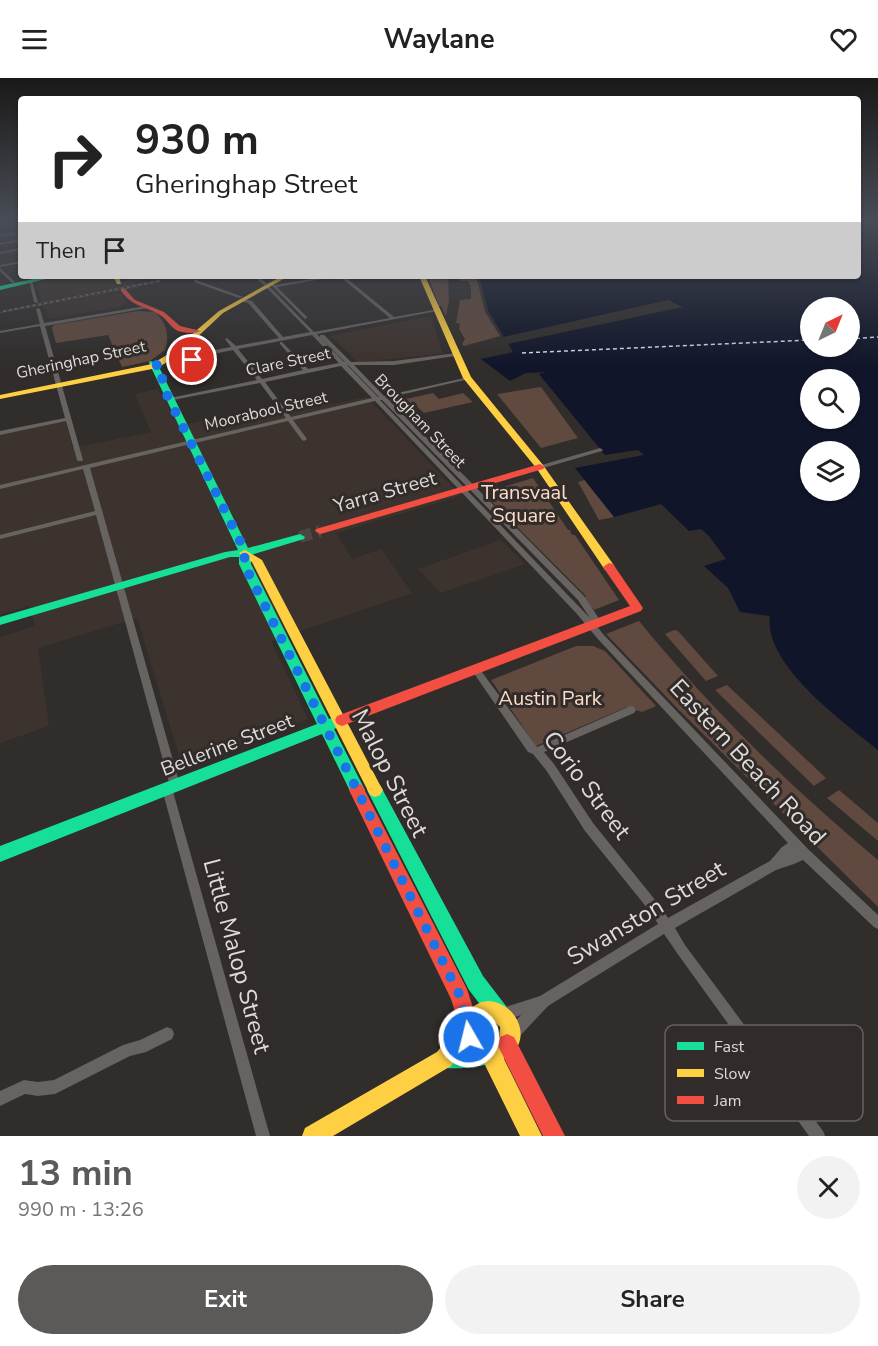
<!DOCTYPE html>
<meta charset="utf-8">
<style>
:root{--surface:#fff;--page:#f2f2f2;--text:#222;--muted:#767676;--accent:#5b5a59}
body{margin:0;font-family:"Nunito Sans",sans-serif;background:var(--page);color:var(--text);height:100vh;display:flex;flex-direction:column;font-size:22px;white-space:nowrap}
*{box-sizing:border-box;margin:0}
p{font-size:20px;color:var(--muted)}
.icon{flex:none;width:33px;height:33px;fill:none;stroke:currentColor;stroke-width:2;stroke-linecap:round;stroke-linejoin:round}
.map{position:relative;height:1058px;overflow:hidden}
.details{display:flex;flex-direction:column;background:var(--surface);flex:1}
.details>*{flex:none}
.guide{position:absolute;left:18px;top:18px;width:843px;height:183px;border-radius:6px;box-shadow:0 2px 4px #0004;background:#fff;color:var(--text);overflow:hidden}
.needle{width:39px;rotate:43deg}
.controls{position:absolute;left:800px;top:219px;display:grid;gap:12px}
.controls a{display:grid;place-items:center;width:60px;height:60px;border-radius:50%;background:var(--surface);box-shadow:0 2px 4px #0004;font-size:30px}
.pin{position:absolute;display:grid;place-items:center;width:51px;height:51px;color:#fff;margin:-26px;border:3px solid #fff;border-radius:50%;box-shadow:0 2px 6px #0007}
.me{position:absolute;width:66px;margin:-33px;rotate:352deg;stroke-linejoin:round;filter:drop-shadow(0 0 4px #0008)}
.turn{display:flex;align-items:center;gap:21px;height:126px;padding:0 18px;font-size:27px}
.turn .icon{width:78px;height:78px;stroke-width:2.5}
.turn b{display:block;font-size:42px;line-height:51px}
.then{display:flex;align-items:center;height:57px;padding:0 18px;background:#0003;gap:12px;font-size:22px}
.round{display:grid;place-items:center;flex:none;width:63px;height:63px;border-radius:32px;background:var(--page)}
.overview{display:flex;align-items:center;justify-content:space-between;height:102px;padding:0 18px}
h1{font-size:36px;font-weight:700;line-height:45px;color:var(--accent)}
.cta{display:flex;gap:12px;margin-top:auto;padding:12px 18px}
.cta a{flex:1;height:69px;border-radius:36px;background:var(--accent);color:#fff;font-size:24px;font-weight:700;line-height:69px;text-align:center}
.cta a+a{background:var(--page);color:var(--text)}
header{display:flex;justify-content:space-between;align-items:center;height:78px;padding:0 18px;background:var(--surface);font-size:27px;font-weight:700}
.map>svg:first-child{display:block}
</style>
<header><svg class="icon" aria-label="menu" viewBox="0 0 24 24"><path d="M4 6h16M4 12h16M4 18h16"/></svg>Waylane<svg class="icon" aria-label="heart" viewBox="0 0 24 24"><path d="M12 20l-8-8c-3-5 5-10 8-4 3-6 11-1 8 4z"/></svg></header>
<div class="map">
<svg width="878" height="1058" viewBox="0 0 878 1058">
<rect width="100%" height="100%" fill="#302d2b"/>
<g fill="#3d332e">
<path d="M64,198H112L116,206L138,198H160L134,204L139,209L98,218L121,215L126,225L120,229L49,241L44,228L0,235V233L41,225L38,204Z"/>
<path d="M431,238L443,276L358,284L331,258Z"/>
<path d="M158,311L180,348L323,316L333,326L367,319L461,418L336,455L352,481L381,471L412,515L271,563L308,641L183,690L137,540L38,570L49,648L0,665V559L35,548L29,528L0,537V355L65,342L73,370L151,354L135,316Z"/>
<path d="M501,462L525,486L441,515L418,491Z"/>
</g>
<g fill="#604a3f">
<path d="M428,198H448L449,222L446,238L441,228H439Z"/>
<path d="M458,198H476L485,234L500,258L464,268L462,266L465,261L459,251L460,246L456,245L460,222L471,221V209L468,203H460Z"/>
<path d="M138,233L155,234C166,244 170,257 165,272L150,283L122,289L108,257L56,265L52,250L54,247Z"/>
<path d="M541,309L578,360L541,370L497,316Z"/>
<path d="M433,315L439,321L463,315L473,324L424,335L414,326L402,329L397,323Z"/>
<path d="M533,400L568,452H570L572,457H575L619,522L594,532L583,520L586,518L483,415Z"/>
<path d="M585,402L614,439L599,442L578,404Z"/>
<path d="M639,543C711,631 790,709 878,782V829L679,632L606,556Z"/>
<path d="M674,552L678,553L718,598L706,603L665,556Z"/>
<path d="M576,568H593L605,573L656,628L642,634L627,629L536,668L491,602Z"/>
<path d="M727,607L826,700L814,708L715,612Z"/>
<path d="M839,712L878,745V763L827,720Z"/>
</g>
<path fill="#101529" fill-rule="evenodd" d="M858,141H878V672C845,645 763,587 770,538L740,534L728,510L704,488L726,481L709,458L701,451L689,453L661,426L614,439L575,390L644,377L638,372L605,377L539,296L545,294L526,295L510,303L481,281L513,274L488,233L479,198H858ZM810,230H849V268H810ZM810,302H849V340H810ZM810,374H849V412H810Z"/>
<path fill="#302d2b" d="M668,222L683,229L508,266L503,259Z"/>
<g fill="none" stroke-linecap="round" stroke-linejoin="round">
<g stroke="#d1dcfb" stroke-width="1.5" stroke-dasharray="4 3" stroke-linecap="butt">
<path d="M849,261L878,259"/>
<path d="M522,275L810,262"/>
</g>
<path stroke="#4a4745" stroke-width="5" stroke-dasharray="5 3" stroke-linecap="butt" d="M125,209L126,212"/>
<path stroke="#4a4745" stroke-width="12" stroke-dasharray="12 6" stroke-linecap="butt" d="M300,459L320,453"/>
<g fill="#666361" fill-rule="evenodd">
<path d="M21,153V155L0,159V157Z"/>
<path d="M21,161V163L0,167V165Z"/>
<path d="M21,170V172L0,176V174Z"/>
<path d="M21,183V185L0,189V187Z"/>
<path d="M0,190L14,203V205H12L0,193Z"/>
<path d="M253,198H258L267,206L264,207Z"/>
<path d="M265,198H279L280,199L278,200Z"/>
<path d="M329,198H344L394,239L439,231V233H437L317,256L344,284H345L320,259V257H324L351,284L394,283L457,275L458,276L455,278L394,287H354L384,318L469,299V301L387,320L584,518L598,539L596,547L603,556L808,771L878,837V851L874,849L803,782L794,786L776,792L675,850L685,867L823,1053L825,1058H809L677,875L664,856L548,928L518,960L513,962L508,960L506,955L508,950L521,937L501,944L496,942L494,937L496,932L540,918L658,846L652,836L585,753L546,692L533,676L528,674L473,594L471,592L473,590H479L537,669L628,629L631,628L634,629L636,632L634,635L544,674L554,686L593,745L660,828L668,840L770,783L782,769L788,765L597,560L577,536L375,323L293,342L307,361L304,363L302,362L288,343L90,390L180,707L179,710L175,712L172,710L270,1058H256L162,711L163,708L167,706L170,708L96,437L0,461V457L95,433L83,391L0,411V407L286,340L260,305L168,323L167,322L170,320L257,302L233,272L198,279H175L172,277L175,275H198L231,269L225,261L227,260L236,268L279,260L248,225L242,223V221L252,223L283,259L310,254L266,209L268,207L314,254L390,240L339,198L277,209L307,239V240L305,241L270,206L272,205L275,207ZM312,257L339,285L308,291L282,264H280V266L303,292L262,301L238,271ZM347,287H348L379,319H378ZM341,288L372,320L291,339L265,304ZM380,322H382L578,522L590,540Z"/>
<path d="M29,202L32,203L38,225L34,224Z"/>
<path d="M194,202H196L243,219L239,220L194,204Z"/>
<path d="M146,228H148V230L45,248L83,382L82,383H78L77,382L66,343L0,357V353L65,340L40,248L0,255V253L40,246L36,231L38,230L40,231L44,245Z"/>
<path d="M600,370L603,372L602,373L540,391L537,389L538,388Z"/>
<path d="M167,949L172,951L174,956L172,961L146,974L130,978L55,1016L38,1018L25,1016L0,1028V1013L24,1002L38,1004L54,1002L123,967L140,962Z"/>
</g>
<g fill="#16e098" fill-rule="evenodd">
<path d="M48,198H59L0,212V208Z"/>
<path d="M150,283L157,285L248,470L300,456L305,459L304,461L251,477V486L329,641L342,636L347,638L349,642L347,646L334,651L365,712L362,717L357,719L352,717L322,656L0,784V768L317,646L239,486V479H230L0,547V539L225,474L238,472L149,285Z"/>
<path d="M375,705L380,707L483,898L506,928L509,935L506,942L499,945L492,942L469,912L367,712L370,707Z"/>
<path d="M488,967L495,970L498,977L495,984C482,989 450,993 437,988L434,981L437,974L444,971Z"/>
</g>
<g fill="#ffcf43" fill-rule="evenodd">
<path d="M113,198H119L121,206H117Z"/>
<path d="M282,198H289L223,235L176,279L157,290L0,321V317L152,286L170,275L219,233Z"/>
<path d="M419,198H425L471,299L543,387L613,486L615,489L613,492H605L537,391L463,300Z"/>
<path d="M245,472L262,482L380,707L383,712L380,717L375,719L370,717L252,484L239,475Z"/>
<path d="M489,923C520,926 534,966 504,981L542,1058H520L484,985L472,980L464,973L451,988L333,1058H302L305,1050L437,974L458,949L467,932L481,924ZM484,943H494L500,949V958L494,965H484L478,958V949Z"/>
</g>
<g fill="#f24e42" fill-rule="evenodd">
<path d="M121,211H125L135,222L164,234L180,248L201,253C194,256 185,255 178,253C171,250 167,241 160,237C144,227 134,230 121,213Z"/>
<path d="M540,386L545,389L543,391L324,455L320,456L315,453L316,451Z"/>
<path d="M609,485L613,486L641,527L643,530L641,533L347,646L342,648L337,646L335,642L337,638L630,528L603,489Z"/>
<path d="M357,705L362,707L467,911L479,948L476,955L469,958L462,955L451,921L349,712L352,707Z"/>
<path d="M507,956L514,959L565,1058H543L497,966L500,959Z"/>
</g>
<defs>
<path id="rail" d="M0,234L159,203"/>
</defs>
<use href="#rail" stroke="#6c6867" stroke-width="2"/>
<use href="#rail" stroke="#312c2a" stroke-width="1.5" stroke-dasharray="3" stroke-linecap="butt"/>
</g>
<linearGradient id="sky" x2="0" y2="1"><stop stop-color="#1a1918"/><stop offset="0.49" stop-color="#484c55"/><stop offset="1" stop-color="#484c55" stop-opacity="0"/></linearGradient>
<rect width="878" height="289" fill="url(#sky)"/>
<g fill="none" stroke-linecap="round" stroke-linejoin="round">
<path stroke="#1a73e8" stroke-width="10" stroke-dasharray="0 18" d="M192,282H173L154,288L162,300L167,317L242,467L245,475L244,486L460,918L468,948L469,959"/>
</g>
<g text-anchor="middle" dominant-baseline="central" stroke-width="6" stroke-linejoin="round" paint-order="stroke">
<g font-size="16" fill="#dedbd9" stroke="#312c2a">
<text transform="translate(81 282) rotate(-12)">Gheringhap Street</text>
<text transform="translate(288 284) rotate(-12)">Clare Street</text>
<text transform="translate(266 333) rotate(-13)">Moorabool Street</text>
<text transform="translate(420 343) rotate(46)">Brougham Street</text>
</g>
<g font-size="20" fill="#dedbd9" stroke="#312c2a">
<text transform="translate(385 414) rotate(-16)">Yarra Street</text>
<text transform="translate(227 667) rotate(-21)">Bellerine Street</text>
</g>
<g font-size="20" fill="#fedcca" stroke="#312c2a">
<text x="524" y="414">Transvaal<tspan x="524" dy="23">Square</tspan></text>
<text x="550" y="620">Austin Park</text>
</g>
<g font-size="24" fill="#dedbd9" stroke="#312c2a">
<text transform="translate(748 684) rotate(47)">Eastern Beach Road</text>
<text transform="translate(390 695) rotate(63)">Malop Street</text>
<text transform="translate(587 707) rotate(53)">Corio Street</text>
<text transform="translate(646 835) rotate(-31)">Swanston Street</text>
<text transform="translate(237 878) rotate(75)">Little Malop Street</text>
</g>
</g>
<rect x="665" y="947" width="198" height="96" rx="9" fill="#312c2a" stroke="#65615f" stroke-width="1.5"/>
<rect x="677" y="964" width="27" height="8" fill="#16e098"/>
<rect x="677" y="991" width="27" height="8" fill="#ffcf43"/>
<rect x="677" y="1018" width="27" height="8" fill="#f24e42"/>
<g font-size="16" fill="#dedbd9">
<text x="714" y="974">Fast</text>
<text x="714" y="1001">Slow</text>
<text x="714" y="1028">Jam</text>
</g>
</svg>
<div class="controls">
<a><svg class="needle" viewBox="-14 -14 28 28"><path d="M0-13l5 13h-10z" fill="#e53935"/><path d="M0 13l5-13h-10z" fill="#767676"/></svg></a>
<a><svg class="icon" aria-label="search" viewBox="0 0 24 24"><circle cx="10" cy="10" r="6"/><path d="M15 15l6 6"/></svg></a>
<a><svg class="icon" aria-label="layers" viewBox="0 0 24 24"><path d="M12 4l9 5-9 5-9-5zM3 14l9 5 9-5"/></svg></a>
</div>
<div class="pin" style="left:192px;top:282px;background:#d93025"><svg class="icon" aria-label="arrive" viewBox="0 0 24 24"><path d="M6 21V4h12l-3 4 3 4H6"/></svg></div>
<svg class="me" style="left:469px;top:959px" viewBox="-20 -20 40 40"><circle r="17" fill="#1a73e8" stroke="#fff" stroke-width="3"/><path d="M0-11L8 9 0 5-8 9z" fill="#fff"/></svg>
<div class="guide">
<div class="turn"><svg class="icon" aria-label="right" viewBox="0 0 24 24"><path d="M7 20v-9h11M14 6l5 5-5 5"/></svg><div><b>930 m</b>Gheringhap Street</div></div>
<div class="then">Then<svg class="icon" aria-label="arrive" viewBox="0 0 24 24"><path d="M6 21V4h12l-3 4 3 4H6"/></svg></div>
</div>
</div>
<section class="details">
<div class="overview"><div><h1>13 min</h1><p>990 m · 13:26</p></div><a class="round"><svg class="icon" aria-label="close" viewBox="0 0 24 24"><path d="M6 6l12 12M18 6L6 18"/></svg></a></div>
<div class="cta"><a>Exit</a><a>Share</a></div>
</section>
